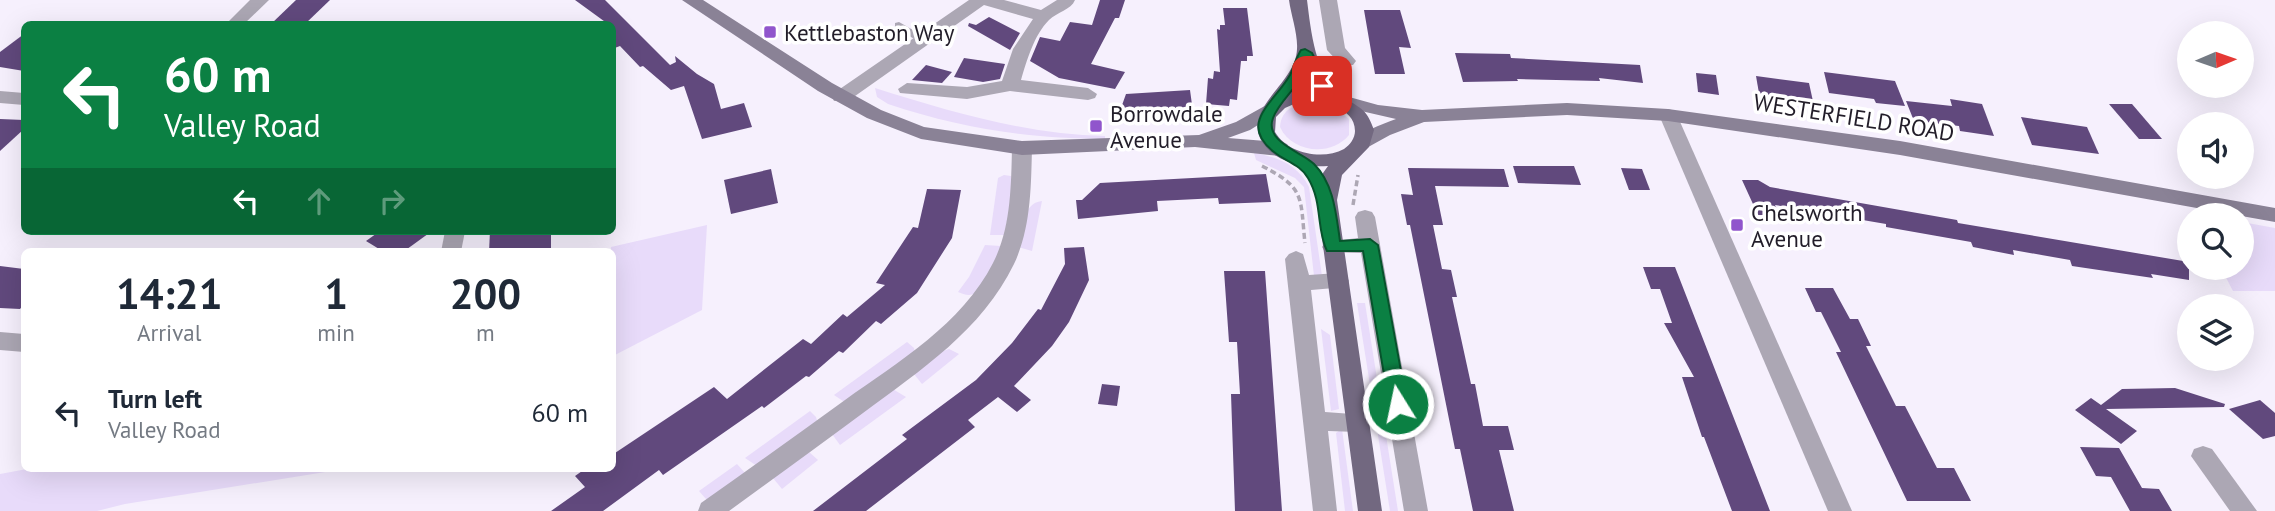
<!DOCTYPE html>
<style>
:root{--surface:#fff;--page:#f6f6f7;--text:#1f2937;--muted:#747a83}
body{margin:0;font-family:"PT Sans",sans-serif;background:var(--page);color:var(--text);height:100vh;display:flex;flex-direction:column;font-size:26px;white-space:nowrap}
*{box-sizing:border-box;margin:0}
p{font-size:23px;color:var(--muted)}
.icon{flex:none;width:38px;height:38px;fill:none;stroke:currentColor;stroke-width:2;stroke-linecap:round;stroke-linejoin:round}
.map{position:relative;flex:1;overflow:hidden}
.drawer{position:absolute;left:21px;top:248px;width:595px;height:224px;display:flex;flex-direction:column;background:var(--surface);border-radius:10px;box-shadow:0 7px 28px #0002}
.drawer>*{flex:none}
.banner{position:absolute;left:21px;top:21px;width:595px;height:214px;border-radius:10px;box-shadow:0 7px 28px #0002;background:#0b8043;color:#fff;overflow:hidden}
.needle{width:46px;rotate:88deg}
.fabs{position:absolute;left:2177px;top:21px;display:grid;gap:14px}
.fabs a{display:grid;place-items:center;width:77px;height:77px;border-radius:50%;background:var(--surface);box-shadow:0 7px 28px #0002;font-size:35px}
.pin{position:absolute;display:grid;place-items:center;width:60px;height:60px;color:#fff;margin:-30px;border-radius:14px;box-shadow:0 4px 10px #0006}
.me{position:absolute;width:77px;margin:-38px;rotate:350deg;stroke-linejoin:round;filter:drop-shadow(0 0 5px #0008)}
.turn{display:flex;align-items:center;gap:24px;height:147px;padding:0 28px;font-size:32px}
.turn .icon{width:91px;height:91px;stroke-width:2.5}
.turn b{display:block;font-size:49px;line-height:60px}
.lanes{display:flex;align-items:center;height:66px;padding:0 28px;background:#0003;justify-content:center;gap:35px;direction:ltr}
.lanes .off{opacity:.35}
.eta{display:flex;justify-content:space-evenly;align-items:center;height:119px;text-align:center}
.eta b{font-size:42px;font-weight:700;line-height:49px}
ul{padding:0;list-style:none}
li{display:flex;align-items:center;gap:21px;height:91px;padding:0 28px}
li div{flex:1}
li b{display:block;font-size:26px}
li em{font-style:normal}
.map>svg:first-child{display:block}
</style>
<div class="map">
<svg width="2275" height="511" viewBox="0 0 2275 511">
<rect width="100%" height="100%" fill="#f6f0fd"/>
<g fill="#e8dbfa">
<path d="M875,88C948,111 1028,135 1105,136V139C1026,138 963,129 888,104L877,97Z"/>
<path d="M1312,102L1334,107L1349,119V135C1331,157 1292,153 1280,127C1281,109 1295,104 1312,102Z"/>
<path d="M1254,153C1278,157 1298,165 1309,187L1322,276H1314L1304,187L1295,178L1256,160Z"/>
<path d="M1004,175L1011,176V203L1004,235H990L998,178Z"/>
<path d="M1042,201L1032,251L1018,247C1022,230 1022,203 1042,201Z"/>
<path d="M2242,222L2275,228V291H2233L2221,268H2242Z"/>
<path d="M707,225L702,310L613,356L611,247Z"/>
<path d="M985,245L1001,246C996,260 987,284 975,293C970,297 963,294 958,292L969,277Z"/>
<path d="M1357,303H1365L1398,511H1390Z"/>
<path d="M1321,329L1330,335L1339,409L1331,411Z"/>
<path d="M907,342L914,348L915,353L850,401H843L834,395Z"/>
<path d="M949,349L959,354L922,384L914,374L943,351Z"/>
<path d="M891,388L906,397L840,445L832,434Z"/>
<path d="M810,411L816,417L818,424L757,466L745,458Z"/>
<path d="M1342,429L1353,511H1345L1336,433Z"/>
<path d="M809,452L818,460L782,489L773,478Z"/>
<path d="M737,464L745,473L712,499H706L699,491Z"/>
<path d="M27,469H344L125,504L97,511H0V474Z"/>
</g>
<g fill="#61497d">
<path d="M296,0H330L305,24H271Z"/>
<path d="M575,0H605L670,65L676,62L675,56L697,74L714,84L721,109L744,103L752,127L702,139L684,86L671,90L643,66L640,67L620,46L612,49V24H608Z"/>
<path d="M1100,0H1125L1119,18H1115L1091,64L1125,72L1115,89L1059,78L1030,61L1040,37L1060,41L1070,22L1092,25Z"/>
<path d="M1223,8H1247L1253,56H1247V61H1241L1237,100L1230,99L1229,106L1206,104L1208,78L1213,79L1214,71L1220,72L1217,29L1220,30V25H1225Z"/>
<path d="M1364,10H1400L1411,48L1399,47L1405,74H1375Z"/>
<path d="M989,17L1020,33L1010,50L968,26L969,23L976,25Z"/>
<path d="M24,34V71L0,67V52Z"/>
<path d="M1455,53L1510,54L1511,58L1640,65L1643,83L1599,78L1600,81L1517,79L1518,81L1463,82Z"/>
<path d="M964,58L1005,64L1000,79L983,82L954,77Z"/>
<path d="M926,65L952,72L942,83L912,80Z"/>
<path d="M1824,72L1895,81L1905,106L1876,103L1874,99L1829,93Z"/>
<path d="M1696,73L1716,75L1719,95L1698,92Z"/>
<path d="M1756,76L1809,83L1814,106L1760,99Z"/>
<path d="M1190,90L1193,112L1148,114L1147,112L1121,108L1126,94Z"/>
<path d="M1950,99L1982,104L1994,136L1960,131L1959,126L1914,121L1906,101L1952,106Z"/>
<path d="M2109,104H2132L2162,139H2139Z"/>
<path d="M2021,117L2087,127L2099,154L2032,145Z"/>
<path d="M0,119L24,120V129L0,151Z"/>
<path d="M1513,166H1574L1581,185L1518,183Z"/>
<path d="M1408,168L1504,169L1509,187L1435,186L1443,225H1433L1442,269L1451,270L1457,297H1452L1471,384H1475L1483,426H1508L1514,450H1499L1514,511H1473L1460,449H1455L1410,225H1407L1401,194L1413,195Z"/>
<path d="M1621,168L1642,169L1650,190H1629Z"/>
<path d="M771,169L778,203L731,214L724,180Z"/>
<path d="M1266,174L1271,202L1219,204L1218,198L1157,201L1158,211L1078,219L1076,200H1082L1100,183Z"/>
<path d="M1742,180H1758L1770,187L1957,220L1958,223L2189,262V280L2151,274L2153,278L2072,266L2070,260L2013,250L2014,255L1973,247L1971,242L1886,227V224L1775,205L1780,215H1758Z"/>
<path d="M927,189L961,190L952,238L917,293L881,324L876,321L843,353L839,351L809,377L806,376L764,408L762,406L663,475L659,470L603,511H551L585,487L575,476L585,469H612V455L714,387L727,399L803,339L811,344L843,314L847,317L885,285L876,283L913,227L918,228Z"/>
<path d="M380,231H432L403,252H384L366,241Z"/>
<path d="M490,231H551V252H489Z"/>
<path d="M1084,247L1089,280L1069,322L1052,346L1014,386L1031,400L1017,412L998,397L968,420L975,427L866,511H813L907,439L902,435L976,380L1012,343L1038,309L1041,310L1065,264L1064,248Z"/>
<path d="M0,266L24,269V304L20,309L0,308Z"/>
<path d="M1643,267H1675L1770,511H1732L1704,437H1702L1682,377H1694L1664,323H1672L1660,289H1651Z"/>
<path d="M1224,271H1265L1282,511H1235L1231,394H1240L1237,342H1229Z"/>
<path d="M1805,288H1833L1850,319H1858L1871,346H1866L1896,406H1905L1937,468H1954L1971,501H1907L1836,352H1841L1821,312H1816Z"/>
<path d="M1102,384L1120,386L1117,406L1098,404Z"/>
<path d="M2175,388L2225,404L2224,407L2106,409L2137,431L2121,444L2075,410L2091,398L2101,405L2122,389Z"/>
<path d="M2260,400L2275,413V436L2263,439L2229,409Z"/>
<path d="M2080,447L2119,448L2142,488L2159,489L2172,511H2130L2111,477L2096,476Z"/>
</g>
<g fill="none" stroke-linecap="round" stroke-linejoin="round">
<g stroke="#ada7b4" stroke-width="3.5" stroke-dasharray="6 3.5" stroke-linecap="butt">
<path d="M1262,166C1306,188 1300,198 1305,243"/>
<path d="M1353,205L1358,175"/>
</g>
<path fill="#aca7b4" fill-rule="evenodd" d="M899,22L927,38V42H919L895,27V23Z"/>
<g fill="#aca7b4" fill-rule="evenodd">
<path d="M250,0H269L244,24H226Z"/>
<path d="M969,0H1004L1041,10L1057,0H1075C1071,10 1057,12 1049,20C1034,35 1027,60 1021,80L1088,88L1097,94L1095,98L1088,100L1010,91L967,99L900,93L898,89L907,83L967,87L1002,81L1013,49L1033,19L984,5L848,101H834L832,97L834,93Z"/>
<path d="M1319,0H1337L1345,48L1356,61L1353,65H1341L1327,50Z"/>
<path d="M0,91L24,93V105L0,103Z"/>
<path d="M1668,109L1675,111L1677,115L1852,511H1828L1659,115L1661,111Z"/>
<path d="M1022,141L1029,143L1032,148C1031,187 1031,228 1014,264C982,330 921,370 863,413C819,446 774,478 729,511H698L701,503C749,469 797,435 845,400C898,362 962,324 993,263C1011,228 1011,187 1012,148L1015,143Z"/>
<path d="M1365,210L1372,212L1375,217L1428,511H1404L1361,253L1325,252L1322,247L1325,242L1358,238L1355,217L1358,212Z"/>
<path d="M445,231H465L461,252H441Z"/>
<path d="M1296,251L1303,254L1309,275L1338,273L1346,275L1349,281L1346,287L1311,290L1325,412L1366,415L1370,422L1366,429L1358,432L1328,431L1337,511H1313L1285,259L1289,254Z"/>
<path d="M0,332L24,334V352L0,350Z"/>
<path d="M2203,446L2212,449L2257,511H2230L2191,456L2194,449Z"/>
</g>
<g fill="#8a8296" fill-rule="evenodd">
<path d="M682,0H703L832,83L881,110L924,127L1022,141L1199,135L1236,122L1270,103L1277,105L1279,109L1277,113L1250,130L1228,138L1280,142L1287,144L1290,149L1287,154L1280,156L1195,147L1022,155L921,139L867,118L818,91Z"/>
<path d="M1342,95L1378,105L1422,110L1567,103L1668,109L1900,141L2275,208V222L1900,155L1668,121L1567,115L1424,122L1390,135L1361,151L1354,150L1351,145C1361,131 1380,125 1396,119L1335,105L1333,101L1335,97Z"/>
</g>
<path fill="#726880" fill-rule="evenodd" d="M1289,0H1307C1311,31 1315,76 1342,96C1360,109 1366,107 1374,130L1369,147L1342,175L1337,200L1382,511H1358L1317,200L1323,173L1328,166C1307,167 1282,165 1267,148C1234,112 1296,86 1297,49C1298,34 1291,15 1289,0ZM1306,73L1317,90H1296ZM1303,100C1321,102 1355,106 1355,131C1355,138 1350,145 1344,149C1322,161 1287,153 1275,132L1276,117L1285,108Z"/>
</g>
<path fill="#0b8043" stroke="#07532c" stroke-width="2" d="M1305,49L1312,53L1329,86L1327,89H1317L1306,68C1299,87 1280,100 1273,118C1264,142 1302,152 1314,164C1334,184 1336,214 1340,241L1370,239L1378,245L1407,404L1404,409L1398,412L1391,409L1389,404L1363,251H1327C1316,229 1323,203 1308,178C1301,165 1285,161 1274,152C1237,123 1275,102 1290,75C1294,67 1296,58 1301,50Z"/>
<g fill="#9055cc" stroke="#fff" stroke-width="2.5">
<rect x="763" y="25" width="14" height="14" rx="3.5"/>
<rect x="1089" y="119" width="14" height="14" rx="3.5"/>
<rect x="1730" y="218" width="14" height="14" rx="3.5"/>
</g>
<g text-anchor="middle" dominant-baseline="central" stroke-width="7" stroke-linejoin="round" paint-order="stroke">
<g font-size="23" fill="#221d29" stroke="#fff" text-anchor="start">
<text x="784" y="32">Kettlebaston Way</text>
<text x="1110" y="113">Borrowdale<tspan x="1110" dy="26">Avenue</tspan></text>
<text x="1751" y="212">Chelsworth<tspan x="1751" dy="26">Avenue</tspan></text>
</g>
<g font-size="23" fill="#221d29" stroke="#fff">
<text transform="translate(1854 117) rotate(9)">WESTERFIELD ROAD</text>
</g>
</g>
</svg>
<div class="fabs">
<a><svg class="needle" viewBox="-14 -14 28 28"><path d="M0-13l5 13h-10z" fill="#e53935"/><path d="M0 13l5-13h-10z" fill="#747a83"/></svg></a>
<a><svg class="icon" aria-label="sound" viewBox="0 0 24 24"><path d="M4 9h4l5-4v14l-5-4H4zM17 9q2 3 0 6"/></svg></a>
<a><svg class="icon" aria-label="search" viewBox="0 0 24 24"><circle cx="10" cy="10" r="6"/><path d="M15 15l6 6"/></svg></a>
<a><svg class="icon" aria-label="layers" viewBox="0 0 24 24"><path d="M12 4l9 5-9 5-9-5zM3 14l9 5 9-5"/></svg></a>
</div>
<div class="pin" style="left:1322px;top:86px;background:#d93025"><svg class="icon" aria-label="arrive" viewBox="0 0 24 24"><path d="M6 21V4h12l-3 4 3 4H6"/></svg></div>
<svg class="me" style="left:1398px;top:404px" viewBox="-20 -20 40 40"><circle r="17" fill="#0b8043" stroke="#fff" stroke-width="3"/><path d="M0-11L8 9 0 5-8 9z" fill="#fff"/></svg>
<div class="banner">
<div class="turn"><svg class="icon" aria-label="left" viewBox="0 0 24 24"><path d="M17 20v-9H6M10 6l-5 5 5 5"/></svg><div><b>60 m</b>Valley Road</div></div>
<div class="lanes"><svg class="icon" aria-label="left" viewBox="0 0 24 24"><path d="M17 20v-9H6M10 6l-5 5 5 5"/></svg><svg class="icon off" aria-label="ahead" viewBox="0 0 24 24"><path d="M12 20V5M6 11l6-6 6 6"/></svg><svg class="icon off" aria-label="right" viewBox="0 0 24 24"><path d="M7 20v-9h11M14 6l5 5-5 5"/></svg></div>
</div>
<section class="drawer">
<div class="eta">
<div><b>14:21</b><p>Arrival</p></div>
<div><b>1</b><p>min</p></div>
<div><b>200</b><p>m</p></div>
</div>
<ul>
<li><svg class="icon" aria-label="left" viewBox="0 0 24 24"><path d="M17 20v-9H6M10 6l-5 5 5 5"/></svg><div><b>Turn left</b><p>Valley Road</p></div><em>60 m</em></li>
</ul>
</section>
</div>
